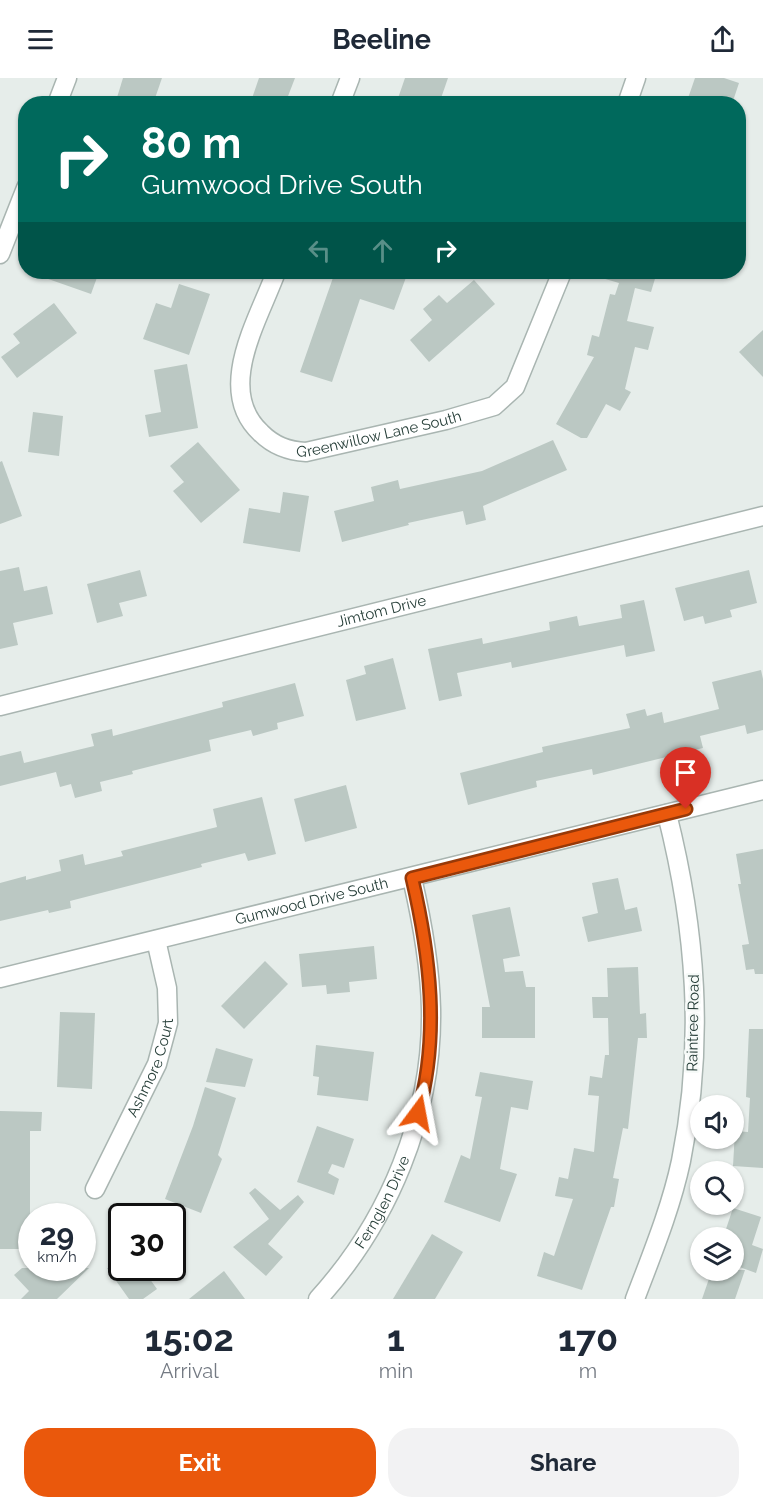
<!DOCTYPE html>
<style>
:root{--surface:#fff;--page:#f2f2f3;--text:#1f2937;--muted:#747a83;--accent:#ea580c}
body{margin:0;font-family:Raleway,sans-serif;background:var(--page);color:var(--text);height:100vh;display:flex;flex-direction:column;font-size:22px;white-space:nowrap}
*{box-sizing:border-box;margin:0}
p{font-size:20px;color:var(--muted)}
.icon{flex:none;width:33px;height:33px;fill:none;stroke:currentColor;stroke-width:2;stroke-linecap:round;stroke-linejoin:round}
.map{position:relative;height:1221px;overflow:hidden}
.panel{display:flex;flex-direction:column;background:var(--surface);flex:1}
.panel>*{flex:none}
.hud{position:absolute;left:18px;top:18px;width:728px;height:183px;border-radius:24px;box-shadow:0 2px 4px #0004;background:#00695c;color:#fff;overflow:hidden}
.tools{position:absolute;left:690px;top:1017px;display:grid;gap:12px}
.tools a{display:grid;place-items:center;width:54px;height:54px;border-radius:50%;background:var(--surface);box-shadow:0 2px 4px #0004;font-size:30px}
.speed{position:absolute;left:18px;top:1125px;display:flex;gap:12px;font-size:30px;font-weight:700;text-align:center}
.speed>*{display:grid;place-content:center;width:78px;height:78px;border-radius:50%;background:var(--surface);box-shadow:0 2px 4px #0004;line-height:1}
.speed small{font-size:15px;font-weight:400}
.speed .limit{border:3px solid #111;border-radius:9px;background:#fff;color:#111}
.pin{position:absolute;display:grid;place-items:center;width:51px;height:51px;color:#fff;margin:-62px -26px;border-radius:50% 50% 50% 0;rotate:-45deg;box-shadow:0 0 6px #0007}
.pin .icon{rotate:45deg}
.me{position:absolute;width:66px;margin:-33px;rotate:13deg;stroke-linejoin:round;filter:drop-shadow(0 0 4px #0008)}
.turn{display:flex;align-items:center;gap:21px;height:126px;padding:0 24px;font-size:27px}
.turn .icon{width:78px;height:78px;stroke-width:2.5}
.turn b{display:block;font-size:42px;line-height:51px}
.lanes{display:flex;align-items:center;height:57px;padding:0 24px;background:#0003;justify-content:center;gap:30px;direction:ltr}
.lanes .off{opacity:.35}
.eta{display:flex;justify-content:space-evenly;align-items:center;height:102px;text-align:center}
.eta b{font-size:36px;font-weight:700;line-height:42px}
.cta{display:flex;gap:12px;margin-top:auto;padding:12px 24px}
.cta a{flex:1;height:69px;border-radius:24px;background:var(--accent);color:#fff;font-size:24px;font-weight:700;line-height:69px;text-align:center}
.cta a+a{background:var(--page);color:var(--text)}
header{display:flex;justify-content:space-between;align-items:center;height:78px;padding:0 24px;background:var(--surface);font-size:27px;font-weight:700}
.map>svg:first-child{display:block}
</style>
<header><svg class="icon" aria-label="menu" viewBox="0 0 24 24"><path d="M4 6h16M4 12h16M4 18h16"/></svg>Beeline<svg class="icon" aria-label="share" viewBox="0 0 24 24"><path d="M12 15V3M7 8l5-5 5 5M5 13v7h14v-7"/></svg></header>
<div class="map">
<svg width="763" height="1221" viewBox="0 0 763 1221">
<rect width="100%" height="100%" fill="#e6edea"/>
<g fill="#bbc8c3">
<path d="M123,0H162L153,26H115Z"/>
<path d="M259,0H295L285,26H250Z"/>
<path d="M405,0H448L439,26H396Z"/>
<path d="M695,0H724L739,5L732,26H686Z"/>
<path d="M35,194H99L91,216L34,196Z"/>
<path d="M335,194H408L394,232L360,221L332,304L300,294Z"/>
<path d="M595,194H657L651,214L635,210L627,243L654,249L648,272L635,269L625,311L631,314L620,333L606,326L587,360H581L556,346L594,279L587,277L592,257L599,259L610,216L615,217L619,205L595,198Z"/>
<path d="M474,202L495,226L429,284L410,262L432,242L423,231L439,217L447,225Z"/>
<path d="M179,206L210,216L189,277L143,261L156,225L171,230Z"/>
<path d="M54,225L77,255L17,300L1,279L20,265L13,256Z"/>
<path d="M763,252V299L739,274Z"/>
<path d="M187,286L198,350L149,359L145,337L161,334L154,292Z"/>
<path d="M33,334L63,338L59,378L28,374Z"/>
<path d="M553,362L567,392L483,428L486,442L466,447L463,433L408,445L409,447L342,464L334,433L374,423L371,409L398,402L400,411L482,393Z"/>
<path d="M198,364L240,412L201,445L173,413L184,404L170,388Z"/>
<path d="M2,383L22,438L0,446V384Z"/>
<path d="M283,414L309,418L300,474L243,465L249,430L280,435Z"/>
<path d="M19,489L24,513L47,508L53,536L13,545L18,567L0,571V493Z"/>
<path d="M140,492L147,518L119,525L123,538L97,545L87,506Z"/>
<path d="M749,492L757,525L730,532L732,539L705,546L703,538L684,543L675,510Z"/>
<path d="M644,522L655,573L626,579L624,567L512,590L511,584L457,595L462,618L439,623L428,571L482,560L483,566L550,552L549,544L577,538L579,548L622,540L620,527Z"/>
<path d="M393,580L406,631L356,643L346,602L366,596L364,588Z"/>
<path d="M761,592L763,601V652L747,656L745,647L700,658L703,670L593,697L592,691L536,703L537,709L468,727L460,695L543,674L542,669L630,650L626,636L645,631L647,638L662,634L664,645L719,631L712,604Z"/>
<path d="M295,605L304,638L277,645L278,651L253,658L251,652L209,662L211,673L132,693L133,696L100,704L102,713L75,720L71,706L60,709L56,694L0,708V678L21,673L24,685L94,668L91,656L112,651L113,658L223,629L222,624Z"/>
<path d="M346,707L357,750L305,764L294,721Z"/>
<path d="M262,719L276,776L248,783L245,775L201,786L202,789L70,823L71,830L49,835L48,832L0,843V805L26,798V802L61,793L59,782L83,776L85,787L123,778L121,773L217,749L213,731Z"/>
<path d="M763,771V896H755L754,891L746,892L742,867L749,866L738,806H741L736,776Z"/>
<path d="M618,800L625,832L637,829L642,853L588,864L582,839L598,835L592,805Z"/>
<path d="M510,829L520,878L503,881L505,894L523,893L526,909H535V960H482V929H490L472,837Z"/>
<path d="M374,868L377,901L349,904L350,914L327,916L326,907L302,909L299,876Z"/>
<path d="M265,883L288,906L244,951L221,928Z"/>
<path d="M638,889L640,936L646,935L647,960H638L628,1051L623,1050L613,1100L619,1101L614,1129H611L582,1212L537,1198L544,1174L554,1178L573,1121L555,1118L559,1099L568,1101L574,1070L594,1074L599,1018L588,1017L590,998L602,1000L605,977H609L608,940H593L592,919H608L607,890Z"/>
<path d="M60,934L95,935L92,1011L57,1009Z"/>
<path d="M749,951H763V1090L733,1088L735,1053L748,1054L750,1020L746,1019Z"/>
<path d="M316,967L374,974L368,1023L317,1017L319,999L313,998Z"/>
<path d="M216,970L253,981L245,1009L206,1004Z"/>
<path d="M480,994L533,1003L528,1032L511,1029L500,1091L517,1096L500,1144L444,1124L461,1077L470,1081L482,1019L475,1018Z"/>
<path d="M205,1009L236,1020L218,1077L222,1081L201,1135L165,1121L193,1048Z"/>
<path d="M0,1033L42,1034L41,1053H30V1171H0Z"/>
<path d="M317,1048L354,1061L344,1090L332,1086L328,1095L339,1101L334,1117L297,1104Z"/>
<path d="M255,1110L280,1132L298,1117L304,1124L268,1166L283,1179L266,1198L233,1169L269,1141L249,1115Z"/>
<path d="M733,1130L761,1139L752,1167L763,1171L756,1195L734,1187V1160H723Z"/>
<path d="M432,1156L463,1174L435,1221H393Z"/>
<path d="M22,1190H89L57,1221H21L29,1213L14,1197Z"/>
<path d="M107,1190H157L147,1197L157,1211L143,1221H129Z"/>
<path d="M712,1192H745L735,1221H702Z"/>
<path d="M224,1193L245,1221H189Z"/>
</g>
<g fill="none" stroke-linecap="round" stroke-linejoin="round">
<defs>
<g id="minor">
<path d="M57,26L67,0"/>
<path d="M340,26L350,0"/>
<path d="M627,26L636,0"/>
<path d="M0,176L26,110"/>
<path id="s1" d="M276,194C259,241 214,312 261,355C274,368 288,373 306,374L446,342L494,328L515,309L562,194"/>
<path id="s2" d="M0,628L763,438"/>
<path id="s3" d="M0,900L763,712"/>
<path id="s4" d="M95,1111L157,986L168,945L167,910L156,862"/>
<path id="s5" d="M318,1221C389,1143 433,1037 431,931C430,886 422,843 412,800"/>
<path d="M635,1221C652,1176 671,1130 681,1083C705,965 696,851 667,736"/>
</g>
</defs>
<use href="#minor" stroke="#a9b5b1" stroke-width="21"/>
<use href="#minor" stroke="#fff" stroke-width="18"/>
</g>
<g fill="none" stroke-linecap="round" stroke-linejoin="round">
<defs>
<path id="route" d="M418,1035C440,958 430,877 412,800L686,731"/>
</defs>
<use href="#route" stroke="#983908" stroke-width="15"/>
<use href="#route" stroke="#ea580c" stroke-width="10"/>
</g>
<g text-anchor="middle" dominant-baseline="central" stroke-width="5" stroke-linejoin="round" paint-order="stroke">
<g font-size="15" fill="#263e38" stroke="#f6faf8">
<text stroke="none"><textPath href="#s1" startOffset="298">Greenwillow Lane South</textPath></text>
<text stroke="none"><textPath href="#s2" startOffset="393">Jimtom Drive</textPath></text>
<text stroke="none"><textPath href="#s3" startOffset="321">Gumwood Drive South</textPath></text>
<text transform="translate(693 945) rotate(-89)">Raintree Road</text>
<text stroke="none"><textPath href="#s4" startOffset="134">Ashmore Court</textPath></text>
<text stroke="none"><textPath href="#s5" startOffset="117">Fernglen Drive</textPath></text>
</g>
</g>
</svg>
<div class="tools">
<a><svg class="icon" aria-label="sound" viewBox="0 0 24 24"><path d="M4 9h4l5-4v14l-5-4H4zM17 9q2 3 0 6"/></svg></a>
<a><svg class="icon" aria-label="search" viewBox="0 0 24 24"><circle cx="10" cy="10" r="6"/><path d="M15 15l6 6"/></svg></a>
<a><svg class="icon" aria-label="layers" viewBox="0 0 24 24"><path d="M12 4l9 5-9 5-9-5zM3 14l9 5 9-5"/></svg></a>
</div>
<div class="speed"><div>29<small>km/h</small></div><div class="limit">30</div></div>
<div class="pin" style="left:686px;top:731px;background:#d93025"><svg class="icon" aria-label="arrive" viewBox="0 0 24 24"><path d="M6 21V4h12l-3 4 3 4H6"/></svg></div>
<svg class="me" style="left:418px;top:1035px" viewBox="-20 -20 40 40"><path d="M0-17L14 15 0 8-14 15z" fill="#ea580c" stroke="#fff" stroke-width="4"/></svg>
<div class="hud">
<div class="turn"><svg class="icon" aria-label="right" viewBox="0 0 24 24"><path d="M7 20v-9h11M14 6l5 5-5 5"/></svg><div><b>80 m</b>Gumwood Drive South</div></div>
<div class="lanes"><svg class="icon off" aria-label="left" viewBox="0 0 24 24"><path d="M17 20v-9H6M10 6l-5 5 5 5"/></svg><svg class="icon off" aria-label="ahead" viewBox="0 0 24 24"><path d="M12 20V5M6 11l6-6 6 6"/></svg><svg class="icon" aria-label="right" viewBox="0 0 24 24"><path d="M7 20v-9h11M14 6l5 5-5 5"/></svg></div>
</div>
</div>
<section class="panel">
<div class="eta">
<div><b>15:02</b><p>Arrival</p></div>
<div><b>1</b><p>min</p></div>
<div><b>170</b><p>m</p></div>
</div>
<div class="cta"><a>Exit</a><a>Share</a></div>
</section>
